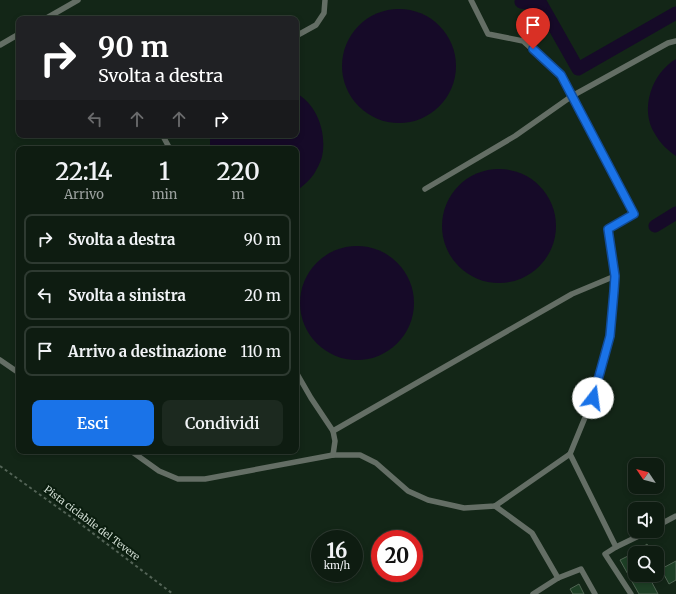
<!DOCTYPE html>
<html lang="it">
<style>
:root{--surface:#0e1c11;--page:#1c291f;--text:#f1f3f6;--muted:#9ba19f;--line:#2e3a31;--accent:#1a73e8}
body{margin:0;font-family:Merriweather,serif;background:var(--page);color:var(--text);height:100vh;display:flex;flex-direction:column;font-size:15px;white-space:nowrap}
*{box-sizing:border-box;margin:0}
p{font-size:13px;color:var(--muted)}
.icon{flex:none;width:22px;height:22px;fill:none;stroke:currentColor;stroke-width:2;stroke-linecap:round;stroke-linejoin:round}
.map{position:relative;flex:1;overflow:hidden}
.drawer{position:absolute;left:16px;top:146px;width:283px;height:308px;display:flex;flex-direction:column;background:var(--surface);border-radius:8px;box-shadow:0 2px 6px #0003,0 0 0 1px var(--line)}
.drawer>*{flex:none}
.top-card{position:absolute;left:16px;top:16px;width:283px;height:122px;border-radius:8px;box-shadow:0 2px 6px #0003,0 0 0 1px var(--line);background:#202124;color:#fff;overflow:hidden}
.needle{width:26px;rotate:305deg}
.fabs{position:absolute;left:628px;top:458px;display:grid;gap:8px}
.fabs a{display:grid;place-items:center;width:36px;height:36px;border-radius:8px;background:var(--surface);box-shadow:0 2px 6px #0003,0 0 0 1px var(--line);font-size:20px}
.speed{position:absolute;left:311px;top:530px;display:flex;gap:8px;font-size:20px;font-weight:700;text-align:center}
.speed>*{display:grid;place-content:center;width:52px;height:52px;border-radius:50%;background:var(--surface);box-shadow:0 2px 6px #0003,0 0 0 1px var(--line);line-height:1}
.speed small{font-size:10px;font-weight:400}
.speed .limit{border:6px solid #d22;background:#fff;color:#111}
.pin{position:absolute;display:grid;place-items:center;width:34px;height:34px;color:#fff;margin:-41px -17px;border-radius:50% 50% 50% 0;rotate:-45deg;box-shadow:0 0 4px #0007}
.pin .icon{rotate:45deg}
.me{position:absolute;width:44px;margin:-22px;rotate:15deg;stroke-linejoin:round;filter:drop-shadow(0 0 3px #0008)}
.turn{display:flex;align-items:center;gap:14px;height:84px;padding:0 16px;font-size:18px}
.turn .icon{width:52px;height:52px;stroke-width:2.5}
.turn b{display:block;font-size:28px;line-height:34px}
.lanes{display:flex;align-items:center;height:38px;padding:0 16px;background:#0003;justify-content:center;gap:20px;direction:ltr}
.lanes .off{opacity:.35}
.eta{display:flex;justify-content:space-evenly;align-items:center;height:68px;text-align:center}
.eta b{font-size:24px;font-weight:600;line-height:28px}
.button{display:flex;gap:8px;margin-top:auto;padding:8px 16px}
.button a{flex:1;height:46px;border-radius:8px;background:var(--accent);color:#fff;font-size:16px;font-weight:600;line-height:46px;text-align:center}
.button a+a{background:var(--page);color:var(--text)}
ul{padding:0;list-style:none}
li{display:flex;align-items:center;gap:12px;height:50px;margin:0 8px 6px;padding:0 8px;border:2px solid var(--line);border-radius:8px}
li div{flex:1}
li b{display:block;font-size:15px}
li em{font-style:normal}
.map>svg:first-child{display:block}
</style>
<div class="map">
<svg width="676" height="594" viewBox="0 0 676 594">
<rect width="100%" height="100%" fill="#132617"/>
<g fill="#160a28">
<circle cx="399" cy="66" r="57"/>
<path d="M676,59V156C667,150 660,143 655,134C639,109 652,73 676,59Z"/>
<path d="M296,93C318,105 327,134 322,157C320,163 317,169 314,174C310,180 304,185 299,189L296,191V149H210V135H296Z"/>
<circle cx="499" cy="226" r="57"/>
<circle cx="357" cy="303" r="57"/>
</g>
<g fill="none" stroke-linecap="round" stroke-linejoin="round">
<g stroke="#160a28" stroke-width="13">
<path d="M539,0L578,69L676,13"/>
<path d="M521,2L541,5"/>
<path d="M655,226L676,213"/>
</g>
</g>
<g fill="#1e4026" stroke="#506553">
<path d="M647,544L652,553H642L640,549Z"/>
<path d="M630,555L635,564V575L630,578L620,560Z"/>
<path d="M676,561V580L669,584L661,569Z"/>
<path d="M635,575H648L658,594H639L630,578Z"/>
<path d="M579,584L584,594H573L570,589Z"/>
</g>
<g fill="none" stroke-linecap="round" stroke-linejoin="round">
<path stroke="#546457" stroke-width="2" stroke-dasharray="3 3" stroke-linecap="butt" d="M0,466L78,522L173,594"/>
<g stroke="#646e65" stroke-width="5.5">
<path d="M45,19L78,0"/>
<path d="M296,36L316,25L324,13L325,0"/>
<path d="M0,45L19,34"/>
<path d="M164,135V138L170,149"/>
<path d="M425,189L515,136L572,96L668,43L676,41"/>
<path d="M0,360L19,373"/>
<path d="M296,372L311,398L333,431"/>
<path d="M131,451L159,471L178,479H205L333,455H360L376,463L408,491L428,500L464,508L495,506L570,454L593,398L610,336L615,276L608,229L634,214L561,75L523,41L488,34L471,0"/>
<path d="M570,454L616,547L605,554L631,594"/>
<path d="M333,455L335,441L333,431L572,294L615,276"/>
<path d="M495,506L532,533L558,578"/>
<path d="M657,526L676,516"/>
<path d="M616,547L649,531"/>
<path d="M533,594L558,578L581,569L595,594"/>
</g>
</g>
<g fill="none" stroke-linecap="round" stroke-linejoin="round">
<defs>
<path id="route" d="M533,49L561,75L634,214L608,229L615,276L614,291L610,336L593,398"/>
</defs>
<use href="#route" stroke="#114b97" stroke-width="10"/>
<use href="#route" stroke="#1a73e8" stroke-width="7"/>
</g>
<g text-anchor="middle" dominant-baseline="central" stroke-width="4" stroke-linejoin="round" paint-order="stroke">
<g font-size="10" fill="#d2ded4" stroke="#0a1d0e">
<text transform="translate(92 523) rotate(37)">Pista ciclabile del Tevere</text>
</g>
</g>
</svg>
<div class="fabs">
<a><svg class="needle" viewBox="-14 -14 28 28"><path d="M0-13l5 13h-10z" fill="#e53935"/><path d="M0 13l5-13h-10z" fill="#9ba19f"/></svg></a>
<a><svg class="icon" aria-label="sound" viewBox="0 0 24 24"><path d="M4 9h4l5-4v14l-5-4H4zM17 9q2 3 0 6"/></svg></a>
<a><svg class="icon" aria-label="search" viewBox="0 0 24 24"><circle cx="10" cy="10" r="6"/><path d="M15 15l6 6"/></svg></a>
</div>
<div class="speed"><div>16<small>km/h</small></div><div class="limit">20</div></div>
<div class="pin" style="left:533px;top:49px;background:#d93025"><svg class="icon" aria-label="arrive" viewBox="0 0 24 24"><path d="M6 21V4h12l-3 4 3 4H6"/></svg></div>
<svg class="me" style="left:593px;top:398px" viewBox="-20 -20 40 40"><circle r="19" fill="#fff"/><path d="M0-13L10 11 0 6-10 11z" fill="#1a73e8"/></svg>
<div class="top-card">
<div class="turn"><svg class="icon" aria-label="right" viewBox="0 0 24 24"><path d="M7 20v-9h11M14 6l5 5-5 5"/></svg><div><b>90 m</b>Svolta a destra</div></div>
<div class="lanes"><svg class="icon off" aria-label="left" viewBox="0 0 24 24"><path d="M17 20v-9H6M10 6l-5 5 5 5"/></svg><svg class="icon off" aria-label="ahead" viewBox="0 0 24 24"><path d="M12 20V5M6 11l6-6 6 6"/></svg><svg class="icon off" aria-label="ahead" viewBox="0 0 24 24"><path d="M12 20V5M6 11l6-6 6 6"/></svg><svg class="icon" aria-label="right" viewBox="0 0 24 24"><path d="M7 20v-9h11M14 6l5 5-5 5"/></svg></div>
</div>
<section class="drawer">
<div class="eta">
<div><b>22:14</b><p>Arrivo</p></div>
<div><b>1</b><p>min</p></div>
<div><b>220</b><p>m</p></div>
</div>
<ul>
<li><svg class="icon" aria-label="right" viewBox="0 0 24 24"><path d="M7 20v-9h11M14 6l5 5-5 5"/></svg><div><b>Svolta a destra</b></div><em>90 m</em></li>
<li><svg class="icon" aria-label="left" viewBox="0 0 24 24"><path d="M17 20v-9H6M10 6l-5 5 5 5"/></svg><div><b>Svolta a sinistra</b></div><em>20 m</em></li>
<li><svg class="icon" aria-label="arrive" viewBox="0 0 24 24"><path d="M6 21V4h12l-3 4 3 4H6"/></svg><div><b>Arrivo a destinazione</b></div><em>110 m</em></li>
</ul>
<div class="button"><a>Esci</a><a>Condividi</a></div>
</section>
</div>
